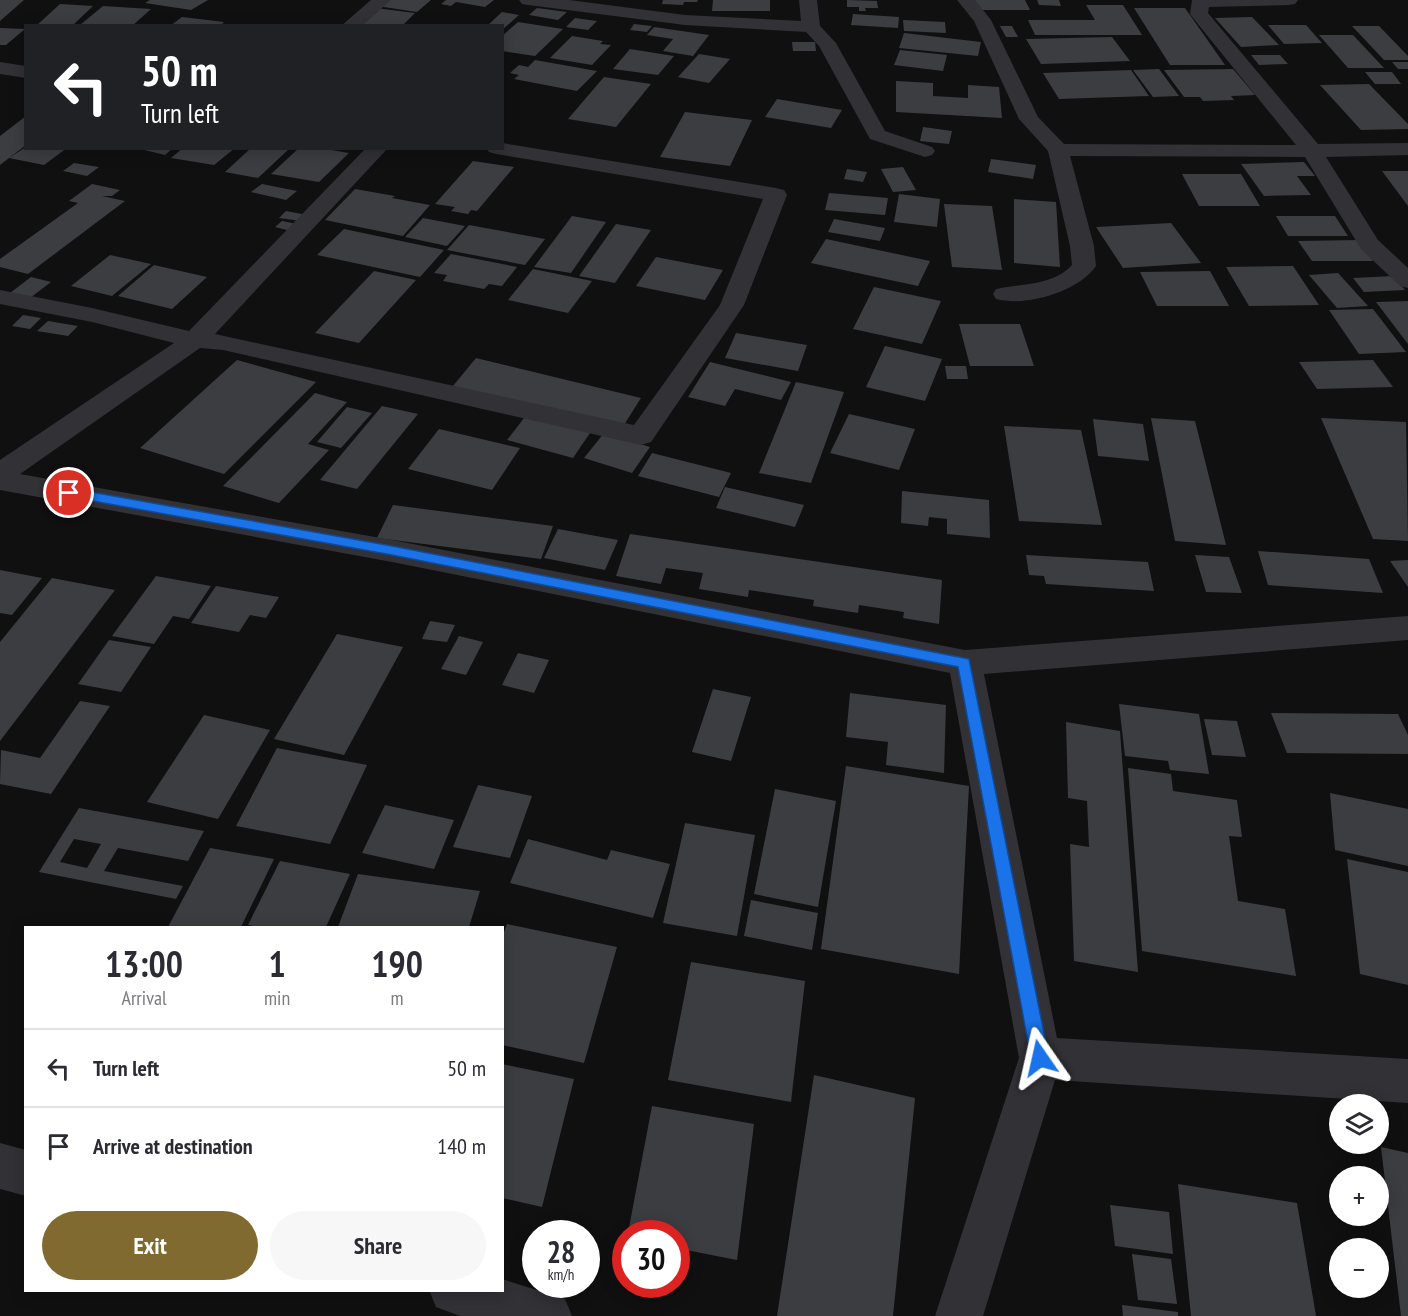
<!DOCTYPE html>
<meta charset="utf-8">
<style>
:root{--surface:#fff;--page:#f7f7f7;--text:#2b2b33;--muted:#7c7c81;--line:#e1e1e2;--accent:#816a30}
body{margin:0;font-family:"PT Sans Narrow",sans-serif;background:var(--page);color:var(--text);height:100vh;display:flex;flex-direction:column;font-size:22px;white-space:nowrap}
*{box-sizing:border-box;margin:0}
p{font-size:20px;color:var(--muted)}
.icon{flex:none;width:33px;height:33px;fill:none;stroke:currentColor;stroke-width:2;stroke-linecap:round;stroke-linejoin:round}
.map{position:relative;flex:1;overflow:hidden}
.details{position:absolute;left:24px;top:926px;width:480px;height:366px;display:flex;flex-direction:column;background:var(--surface);border-radius:0px;box-shadow:0 3px 15px #0003}
.details>*{flex:none}
.top-card{position:absolute;left:24px;top:24px;width:480px;height:126px;border-radius:0px;box-shadow:0 3px 15px #0003;background:#202124;color:#fff;overflow:hidden}
.tools{position:absolute;left:1329px;top:1094px;display:grid;gap:12px}
.tools a{display:grid;place-items:center;width:60px;height:60px;border-radius:50%;background:var(--surface);box-shadow:0 3px 15px #0003;font-size:30px}
.speed{position:absolute;left:522px;top:1220px;display:flex;gap:12px;font-size:30px;font-weight:700;text-align:center}
.speed>*{display:grid;place-content:center;width:78px;height:78px;border-radius:50%;background:var(--surface);box-shadow:0 3px 15px #0003;line-height:1}
.speed small{font-size:15px;font-weight:400}
.speed .limit{border:9px solid #d22;background:#fff;color:#111}
.pin{position:absolute;display:grid;place-items:center;width:51px;height:51px;color:#fff;margin:-26px;border:3px solid #fff;border-radius:50%;box-shadow:0 2px 6px #0007}
.me{position:absolute;width:66px;margin:-33px;rotate:349deg;stroke-linejoin:round;filter:drop-shadow(0 0 4px #0008)}
.turn{display:flex;align-items:center;gap:21px;height:126px;padding:0 18px;font-size:27px}
.turn .icon{width:78px;height:78px;stroke-width:2.5}
.turn b{display:block;font-size:42px;line-height:51px}
.eta{display:flex;justify-content:space-evenly;align-items:center;height:102px;text-align:center}
.eta b{font-size:36px;font-weight:700;line-height:42px}
.primary-button{display:flex;gap:12px;margin-top:auto;padding:12px 18px}
.primary-button a{flex:1;height:69px;border-radius:36px;background:var(--accent);color:#fff;font-size:24px;font-weight:700;line-height:69px;text-align:center}
.primary-button a+a{background:var(--page);color:var(--text)}
ul{padding:0;list-style:none}
li{display:flex;align-items:center;gap:18px;height:78px;padding:0 18px;border-top:2px solid var(--line)}
li div{flex:1}
li b{display:block;font-size:22px}
li em{font-style:normal}
.map>svg:first-child{display:block}
</style>
<div class="map">
<svg width="1408" height="1316" viewBox="0 0 1408 1316">
<rect width="100%" height="100%" fill="#101011"/>
<g fill="#3c3d41" fill-rule="evenodd">
<path d="M0,0H24L0,21Z"/>
<path d="M150,0H208L191,10L145,3Z"/>
<path d="M384,0H431L417,12L377,6Z"/>
<path d="M446,0H494L485,7L456,2L451,6L441,4Z"/>
<path d="M663,0H698L697,2H684L683,5L662,4Z"/>
<path d="M713,0H770V11H712Z"/>
<path d="M847,0L877,1L878,8H865L866,11H859V7H847Z"/>
<path d="M975,0H1025L1030,10H979Z"/>
<path d="M1037,0H1059L1061,6L1039,5Z"/>
<path d="M60,4L93,6L72,26H36Z"/>
<path d="M1086,5H1123L1142,35H1035L1028,20H1095Z"/>
<path d="M103,6L151,9L132,26L80,25Z"/>
<path d="M375,8L415,13L402,26H355Z"/>
<path d="M537,8L567,12L558,20L529,15Z"/>
<path d="M1134,8H1185L1225,65H1170Z"/>
<path d="M502,12L519,15L502,30V26H487Z"/>
<path d="M853,14L899,17L898,28L851,25Z"/>
<path d="M182,17L224,22L220,26H170Z"/>
<path d="M1252,17L1279,45L1241,47L1215,18Z"/>
<path d="M575,18L597,21L588,30L566,27Z"/>
<path d="M903,20L945,22L946,33L904,31Z"/>
<path d="M518,22L563,29L535,56L502,51V36Z"/>
<path d="M634,24L652,26L647,32L630,30Z"/>
<path d="M1268,25H1306L1322,43L1284,44Z"/>
<path d="M1000,26H1012L1018,37H1006Z"/>
<path d="M1352,26H1379L1408,56V60H1384Z"/>
<path d="M654,27L709,35L693,56L663,51L673,39L647,35Z"/>
<path d="M0,28L25,29L6,45H0Z"/>
<path d="M904,33L981,42L978,56L899,48Z"/>
<path d="M1319,35H1353L1384,68H1348Z"/>
<path d="M572,36L603,41L600,44L611,45L592,65L550,58Z"/>
<path d="M1112,37L1130,61L1041,64L1026,39Z"/>
<path d="M792,42H815L816,51H793Z"/>
<path d="M630,49L674,56L658,75L613,69Z"/>
<path d="M900,50L947,55L943,71L894,65Z"/>
<path d="M699,54L730,59L709,83L678,77Z"/>
<path d="M1251,55H1280L1288,64L1259,65Z"/>
<path d="M535,60L597,71L577,91L514,79L519,75L510,73L519,65L528,67Z"/>
<path d="M1392,62H1408V69H1398Z"/>
<path d="M1159,69L1179,96L1153,97L1133,70Z"/>
<path d="M1233,69L1255,95L1231,96L1234,100L1203,101L1200,97H1184L1164,70Z"/>
<path d="M1131,70L1149,96L1059,99L1043,73Z"/>
<path d="M1365,72H1392L1401,84H1375Z"/>
<path d="M604,77L651,84L616,127L568,119Z"/>
<path d="M896,81L933,83V96L968,98V85L999,87L1002,118L896,112Z"/>
<path d="M1369,84L1408,124V129L1361,130L1320,85Z"/>
<path d="M777,99L842,110L831,128L765,117Z"/>
<path d="M685,112L752,120L730,166L660,157Z"/>
<path d="M26,116V145L0,165V136Z"/>
<path d="M923,127L952,131L949,144L920,141Z"/>
<path d="M26,147V148H67L44,165L9,158Z"/>
<path d="M136,148H173L165,155Z"/>
<path d="M183,148H235L214,165L171,158Z"/>
<path d="M251,148H290L258,178L225,172Z"/>
<path d="M299,148H320L349,153L319,182L271,174Z"/>
<path d="M991,159L1036,165L1033,179L988,172Z"/>
<path d="M473,161L514,167L477,211L471,210L468,214L451,211L455,207L435,204Z"/>
<path d="M1304,162L1315,176H1297L1311,195L1264,196L1241,164Z"/>
<path d="M74,163L99,167L87,176L63,171Z"/>
<path d="M903,167L916,190L893,192L881,169Z"/>
<path d="M847,169L867,172L863,182L844,179Z"/>
<path d="M1382,171H1408V206Z"/>
<path d="M1182,174H1241L1260,206H1199Z"/>
<path d="M92,184L120,190L112,196H102L125,201L28,274L0,267V259L78,203L69,201Z"/>
<path d="M262,184L297,191L286,200L251,192Z"/>
<path d="M355,189L395,196L392,198L430,205L403,236L325,220Z"/>
<path d="M829,193L888,198L885,215L825,210Z"/>
<path d="M899,194L940,199L937,227L894,222Z"/>
<path d="M1014,199L1056,202L1060,267L1014,263Z"/>
<path d="M944,204L992,206L1002,270L952,267Z"/>
<path d="M286,211L307,215L301,221L279,218Z"/>
<path d="M572,216L606,222L571,273L534,267Z"/>
<path d="M1276,216H1335L1348,236H1288Z"/>
<path d="M423,218L465,226L447,246L405,237Z"/>
<path d="M834,219L885,228L880,241L828,232Z"/>
<path d="M282,221L302,225L295,232L275,227Z"/>
<path d="M1171,223L1201,263L1123,268L1096,227Z"/>
<path d="M616,224L651,230L615,283L579,276Z"/>
<path d="M469,225L545,239L525,265L447,250Z"/>
<path d="M344,229L444,250L420,277L317,255Z"/>
<path d="M826,239L930,261L918,286L811,263Z"/>
<path d="M1359,240L1373,261H1312L1298,241Z"/>
<path d="M451,254L517,267L502,286L489,284L484,289L443,281L447,275L434,273Z"/>
<path d="M110,255L151,264L112,296L71,286Z"/>
<path d="M656,257L723,270L705,300L636,286Z"/>
<path d="M154,265L207,277L172,309L118,296Z"/>
<path d="M1293,266L1319,305L1249,306L1226,267Z"/>
<path d="M533,269L592,281L568,313L508,300Z"/>
<path d="M374,271L416,280L359,343L315,333Z"/>
<path d="M1210,271L1229,306H1157L1140,272Z"/>
<path d="M1338,273L1368,306L1337,308L1309,275Z"/>
<path d="M1393,276L1405,290L1364,292L1353,278Z"/>
<path d="M31,277L51,282L30,298L10,293Z"/>
<path d="M874,287L941,301L922,344L853,329Z"/>
<path d="M1408,301V344L1376,302Z"/>
<path d="M1373,309L1406,352L1359,354L1329,310Z"/>
<path d="M23,315L41,318L30,329L12,326Z"/>
<path d="M48,321L78,326L68,336L37,331Z"/>
<path d="M959,324H1020L1034,366H970Z"/>
<path d="M736,333L807,345L798,371L725,358Z"/>
<path d="M885,346L942,359L925,401L866,387Z"/>
<path d="M476,358L641,398L622,428L453,386Z"/>
<path d="M237,360L316,382L224,474L140,448Z"/>
<path d="M1373,360L1393,387L1317,389L1299,362Z"/>
<path d="M710,362L791,382L781,400L735,389L725,406L688,397Z"/>
<path d="M945,366H966L968,379H947Z"/>
<path d="M796,382L844,392L811,483L759,473Z"/>
<path d="M315,393L347,402L308,444L329,450L279,503L223,486Z"/>
<path d="M382,406L418,414L357,489L320,480Z"/>
<path d="M347,407L372,413L341,448L317,442Z"/>
<path d="M528,413L592,430L573,458L507,440Z"/>
<path d="M849,414L915,429L899,470L830,453Z"/>
<path d="M1151,418L1195,421L1226,545L1175,541Z"/>
<path d="M1321,418L1406,422L1408,541L1373,539Z"/>
<path d="M1093,419L1143,424L1149,461L1098,456Z"/>
<path d="M1004,426L1081,430L1102,525L1019,521Z"/>
<path d="M439,429L520,448L492,490L408,469Z"/>
<path d="M604,433L650,447L632,473L584,458Z"/>
<path d="M652,453L731,473L719,497L638,476Z"/>
<path d="M725,487L804,505L795,527L716,508Z"/>
<path d="M902,491L989,500L990,538L947,534V519L929,517L928,526L901,523Z"/>
<path d="M393,505L553,526L541,559L377,538Z"/>
<path d="M558,529L618,540L605,570L544,558Z"/>
<path d="M630,534L942,580L939,624L903,618L904,612L859,605L858,613L813,606L814,600L749,590L748,597L699,589L703,573L666,568L661,584L616,576Z"/>
<path d="M1258,551L1369,559L1383,593L1268,585Z"/>
<path d="M1026,555L1148,562L1154,591L1046,584L1044,576L1029,575Z"/>
<path d="M1195,555L1229,557L1242,593L1206,592Z"/>
<path d="M1408,560V587L1390,561Z"/>
<path d="M0,570L42,578L12,615L0,613Z"/>
<path d="M156,576L211,586L189,619L173,616L154,644L112,636Z"/>
<path d="M52,578L115,590L0,741V642Z"/>
<path d="M216,586L279,597L266,618L250,615L239,632L191,623Z"/>
<path d="M430,621L455,625L447,642L422,639Z"/>
<path d="M337,634L403,647L344,755L274,739Z"/>
<path d="M459,636L483,642L466,675L441,669Z"/>
<path d="M109,640L151,647L121,692L78,684Z"/>
<path d="M518,653L549,660L534,693L502,685Z"/>
<path d="M713,689L751,697L731,761L692,752Z"/>
<path d="M850,693L946,705L944,773L886,765L888,742L846,737Z"/>
<path d="M80,701L110,706L51,794L0,784L1,750L40,758Z"/>
<path d="M1119,704L1199,714L1209,774L1170,770L1168,761L1125,756Z"/>
<path d="M1271,713L1398,714L1408,735V754L1287,753Z"/>
<path d="M204,715L270,730L218,819L147,802Z"/>
<path d="M1204,719L1237,721L1246,757L1212,755Z"/>
<path d="M1066,722L1120,731L1138,972L1074,961L1070,844L1089,847L1087,801L1068,798Z"/>
<path d="M277,748L367,765L330,844L236,826Z"/>
<path d="M846,766L969,786L959,974L821,949Z"/>
<path d="M1128,768L1171,774L1173,791L1237,800L1242,837L1229,836L1238,901L1285,909L1296,976L1142,951Z"/>
<path d="M478,785L532,796L510,858L453,847Z"/>
<path d="M775,789L836,801L818,907L754,894Z"/>
<path d="M1330,793L1408,809V866L1335,850Z"/>
<path d="M385,805L454,820L434,869L362,853Z"/>
<path d="M79,808L204,831L188,861L118,848L104,871L183,886L176,899L39,872ZM74,839L101,844L87,868L60,862Z"/>
<path d="M685,823L755,835L737,936L663,923Z"/>
<path d="M528,839L607,860L611,850L670,864L653,918L510,883Z"/>
<path d="M210,848L274,859L241,927H168Z"/>
<path d="M1347,859L1408,872V985L1360,974Z"/>
<path d="M280,861L350,874L326,927H258L248,925Z"/>
<path d="M358,874L480,891L469,927H338Z"/>
<path d="M751,900L818,913L812,950L744,936Z"/>
<path d="M507,924L617,947L584,1063L502,1045V938Z"/>
<path d="M691,962L805,981L791,1102L668,1080Z"/>
<path d="M502,1064L574,1079L542,1207L502,1198Z"/>
<path d="M814,1075L915,1098L893,1316H777Z"/>
<path d="M652,1106L754,1124L737,1260L676,1248V1233H628Z"/>
<path d="M1381,1147L1408,1153V1316H1401Z"/>
<path d="M1178,1184L1297,1203L1316,1316H1191Z"/>
<path d="M1110,1205L1169,1212L1173,1254L1115,1246Z"/>
<path d="M1132,1254L1171,1259L1177,1304L1138,1300Z"/>
<path d="M1122,1305L1178,1312V1316H1123Z"/>
</g>
<g fill="none" stroke-linecap="round" stroke-linejoin="round">
<g fill="#313136" fill-rule="evenodd">
<path d="M371,0H391L362,26H341Z"/>
<path d="M519,0H569L685,15L801,21L799,0H817L820,26L836,43L885,131L932,147L935,151L932,155L925,157L870,139L819,46L806,32L685,25L528,5L522,4Z"/>
<path d="M957,0H975L991,20L1038,117L1064,144L1296,145L1193,18L1190,14L1192,0H1298L1295,4L1289,5L1209,7L1208,13L1318,144L1408,143V155L1326,157L1378,240L1408,268V288L1400,286L1361,249L1305,157L1070,156L1094,246L1096,266C1078,292 1026,307 996,299L993,294L996,289C1022,283 1053,286 1072,265L1070,246L1048,151L1019,119L974,21Z"/>
<path d="M0,62L26,66V78L0,74Z"/>
<path d="M502,143L776,188L784,190L787,195L744,305L651,442L641,445L223,350L200,348L20,474L392,540L965,650L1408,616V640L984,674L1057,1038L1408,1059V1103L1055,1080L983,1316H935L1019,1058L950,673L392,562L0,490V460L174,343L92,322L0,304V290L92,308L189,331L366,148H388L215,334L634,425L720,305L763,199L496,154L489,152L486,148H502Z"/>
<path d="M0,1143L26,1150V1196L0,1189Z"/>
<path d="M502,1279L565,1299L572,1316H460L436,1307L429,1290H502Z"/>
</g>
</g>
<path fill="#1a73e8" stroke="#114b97" stroke-width="1.5" d="M69,488L392,546L969,659L1049,1058L1046,1065L1040,1067L1034,1065L1031,1058L958,667L392,555L65,496L63,493Z"/>
</svg>
<div class="tools">
<a><svg class="icon" aria-label="layers" viewBox="0 0 24 24"><path d="M12 4l9 5-9 5-9-5zM3 14l9 5 9-5"/></svg></a>
<a>+</a>
<a>−</a>
</div>
<div class="speed"><div>28<small>km/h</small></div><div class="limit">30</div></div>
<div class="pin" style="left:69px;top:493px;background:#d93025"><svg class="icon" aria-label="arrive" viewBox="0 0 24 24"><path d="M6 21V4h12l-3 4 3 4H6"/></svg></div>
<svg class="me" style="left:1040px;top:1058px" viewBox="-20 -20 40 40"><path d="M0-17L14 15 0 8-14 15z" fill="#1a73e8" stroke="#fff" stroke-width="4"/></svg>
<div class="top-card">
<div class="turn"><svg class="icon" aria-label="left" viewBox="0 0 24 24"><path d="M17 20v-9H6M10 6l-5 5 5 5"/></svg><div><b>50 m</b>Turn left</div></div>
</div>
<section class="details">
<div class="eta">
<div><b>13:00</b><p>Arrival</p></div>
<div><b>1</b><p>min</p></div>
<div><b>190</b><p>m</p></div>
</div>
<ul>
<li><svg class="icon" aria-label="left" viewBox="0 0 24 24"><path d="M17 20v-9H6M10 6l-5 5 5 5"/></svg><div><b>Turn left</b></div><em>50 m</em></li>
<li><svg class="icon" aria-label="arrive" viewBox="0 0 24 24"><path d="M6 21V4h12l-3 4 3 4H6"/></svg><div><b>Arrive at destination</b></div><em>140 m</em></li>
</ul>
<div class="primary-button"><a>Exit</a><a>Share</a></div>
</section>
</div>
